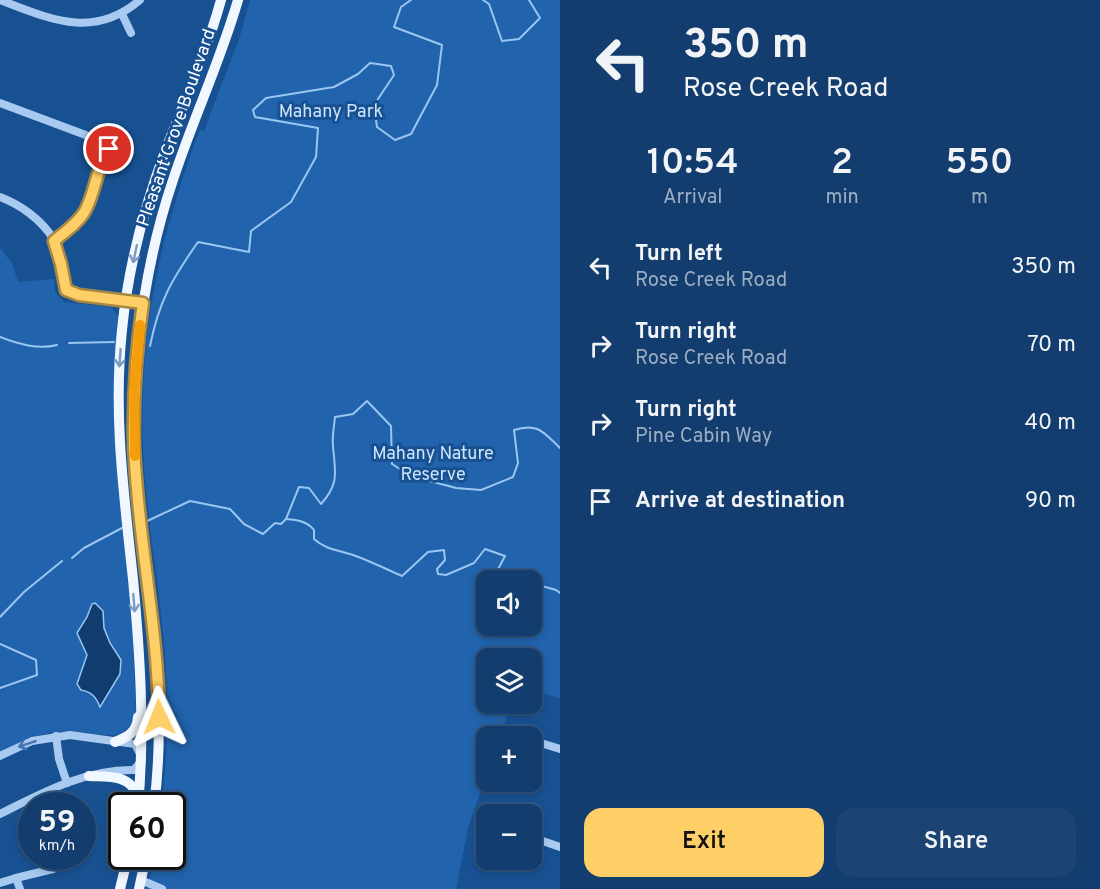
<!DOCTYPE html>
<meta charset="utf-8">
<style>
:root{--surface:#123d6e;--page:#1b4473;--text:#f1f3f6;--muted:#9caec2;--line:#315681;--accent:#ffcf67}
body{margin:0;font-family:Overpass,sans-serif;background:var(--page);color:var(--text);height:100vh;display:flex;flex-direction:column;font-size:22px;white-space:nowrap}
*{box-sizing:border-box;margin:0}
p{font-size:20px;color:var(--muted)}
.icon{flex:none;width:33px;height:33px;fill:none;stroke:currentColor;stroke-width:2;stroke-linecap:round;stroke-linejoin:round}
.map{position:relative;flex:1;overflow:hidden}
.panel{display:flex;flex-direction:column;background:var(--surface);width:540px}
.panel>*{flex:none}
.top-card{background:#123d6e;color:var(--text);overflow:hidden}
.tools{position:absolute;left:476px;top:570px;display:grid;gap:12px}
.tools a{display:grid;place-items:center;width:66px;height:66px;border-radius:12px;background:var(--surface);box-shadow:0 3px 9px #0003,0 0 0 2px var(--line);font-size:30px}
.speed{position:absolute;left:18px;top:792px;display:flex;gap:12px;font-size:30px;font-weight:700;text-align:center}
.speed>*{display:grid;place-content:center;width:78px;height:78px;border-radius:50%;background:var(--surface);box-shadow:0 3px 9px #0003,0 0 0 2px var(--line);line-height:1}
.speed small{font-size:15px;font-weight:400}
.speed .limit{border:3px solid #111;border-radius:9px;background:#fff;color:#111}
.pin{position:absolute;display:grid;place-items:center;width:51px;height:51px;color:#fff;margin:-26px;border:3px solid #fff;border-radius:50%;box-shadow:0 2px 6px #0007}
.me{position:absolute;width:66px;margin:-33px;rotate:358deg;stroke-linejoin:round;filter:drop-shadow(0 0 4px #0008)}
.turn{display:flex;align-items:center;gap:21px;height:126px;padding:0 24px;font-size:27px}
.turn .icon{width:78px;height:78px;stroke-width:2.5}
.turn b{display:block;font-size:42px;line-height:51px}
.eta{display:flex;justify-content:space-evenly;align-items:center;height:102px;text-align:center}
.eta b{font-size:36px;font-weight:600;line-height:42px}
.button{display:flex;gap:12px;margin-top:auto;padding:12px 24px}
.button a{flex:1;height:69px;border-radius:18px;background:var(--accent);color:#111;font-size:24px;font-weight:600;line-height:69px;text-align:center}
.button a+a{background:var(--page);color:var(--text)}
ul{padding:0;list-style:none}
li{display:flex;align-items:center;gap:18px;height:78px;padding:0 24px}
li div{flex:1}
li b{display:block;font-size:22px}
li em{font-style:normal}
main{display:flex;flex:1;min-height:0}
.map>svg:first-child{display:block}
</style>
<main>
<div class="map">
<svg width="560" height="889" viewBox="0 0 560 889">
<rect width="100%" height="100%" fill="#185192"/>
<g fill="#2163ac" fill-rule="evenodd">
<path d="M250,0H560V699L531,688V658H486V704H511L500,736H486V776L468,828L456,889H146L155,859L158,857L172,856V806L170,805V803L168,805H162C167,756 169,706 165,656C160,587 146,518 143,449C138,338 160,233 200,130L204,131L240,36ZM486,580H531V626H486Z"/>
<path d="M0,248L12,263L18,282L54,279L55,292L64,302L111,307L120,318L136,715C133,724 127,731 118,734C107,738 83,731 71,731C47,731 20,740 0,753Z"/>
</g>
<path fill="#103c70" stroke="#9ac6f2" stroke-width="1.5" d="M95,603L103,611L104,628L110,643L121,660L120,674L100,707C96,697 92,692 81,690L77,684L87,655L77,633L87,617L92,604Z"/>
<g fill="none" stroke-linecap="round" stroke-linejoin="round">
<g stroke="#9ac6f2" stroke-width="2">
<path d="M483,0L489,4L502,41L519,39L540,18L529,0"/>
<path d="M0,337C18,344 38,350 57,345"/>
<path d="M69,343L114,342"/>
<path d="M150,346C159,301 172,279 198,242L249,252L251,231L291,202L316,157L318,128L255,117L253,110L266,98L334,87L358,74L370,63L391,66L394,75L374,105L377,127L395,140L411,134L437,85L442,45L394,27L401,7L411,0"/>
<path d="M286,519C297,520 307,521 314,530V539C326,550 339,550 353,555C370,561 386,569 402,576L428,552L444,550L445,560L437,569L438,574L446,575L474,563L485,549L505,556L495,575V580"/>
<path d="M145,522L190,501L230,509L244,524L263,534L275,523L281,524L286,519L299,487L309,488L321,504C340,483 335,472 333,446C332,437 334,427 335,417L353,414L367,401L391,426L392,464L411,476L456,488L481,490L513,477L518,463L514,430C538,422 544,433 560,448"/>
<path d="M72,558L84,548L122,528"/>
<path d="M531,583L556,590L560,593"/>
<path d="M0,617L24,592L62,561"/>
<path d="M0,644L36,660L37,675L0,688"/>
</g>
<g stroke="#a8caf0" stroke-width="8">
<path d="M0,0C50,19 93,40 140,0"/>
<path d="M122,14L131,33"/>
<path d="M0,103L91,137L127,160"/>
<path d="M0,197C21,205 42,220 54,240C62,255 62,274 66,290L79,295L143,303"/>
<path d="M54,241C65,232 78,223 85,211C96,190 96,168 109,149"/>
<path d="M56,736L59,759L67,783"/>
<path d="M531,740L560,749"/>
<path d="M0,756L32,741L70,735L135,744L141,756"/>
<path d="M0,814C42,793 86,769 134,770L142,760"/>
<path d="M531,837L560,847"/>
<path d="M16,878L53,869"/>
<path d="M141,880L162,889"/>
<path d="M0,883L16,878L20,889"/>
</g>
<g stroke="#f1f7ff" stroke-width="10">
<path d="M115,742C128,737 137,732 138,717"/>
<path d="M89,776C109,777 128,774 138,795"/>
<path d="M138,806C145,730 140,654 133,579C124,495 113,415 122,330C128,268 144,207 166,149C185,100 207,51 221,0"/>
<path d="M154,806C170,684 142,565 134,445C133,354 144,266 173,180C193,119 220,62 238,0"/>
<path d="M120,889L128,856"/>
<path d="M139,889L146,856"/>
</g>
</g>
<defs><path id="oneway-shaft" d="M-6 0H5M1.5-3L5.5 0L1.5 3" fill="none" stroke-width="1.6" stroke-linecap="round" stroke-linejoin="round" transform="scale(1.5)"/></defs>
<g stroke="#7a9cc3">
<use href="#oneway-shaft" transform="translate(135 254) rotate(102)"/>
<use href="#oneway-shaft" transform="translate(120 358) rotate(94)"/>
<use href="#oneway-shaft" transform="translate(134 603) rotate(85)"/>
</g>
<use stroke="#4375ae" href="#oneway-shaft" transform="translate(27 744) rotate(161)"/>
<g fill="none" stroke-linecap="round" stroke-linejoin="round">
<defs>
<path id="route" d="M109,149C96,168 96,191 85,211C78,223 65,232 54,241L61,264L66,290L79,295L143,303C136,350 133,397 134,444C137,535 158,625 159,717"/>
</defs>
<use href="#route" stroke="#a68743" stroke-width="15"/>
<use href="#route" stroke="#ffcf67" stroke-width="10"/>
<path stroke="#f59e0b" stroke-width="10" d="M135,456L134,393L140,325"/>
</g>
<g text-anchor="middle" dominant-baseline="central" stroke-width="6" stroke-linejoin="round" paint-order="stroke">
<g font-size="18" fill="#cee4fb" stroke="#185192">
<text x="331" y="112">Mahany Park</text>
<text x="433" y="454">Mahany Nature<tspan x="433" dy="21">Reserve</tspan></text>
</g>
<g font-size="18" fill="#fff" stroke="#185192">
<text transform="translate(177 128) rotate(-71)">Pleasant Grove Boulevard</text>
</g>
</g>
</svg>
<div class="tools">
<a><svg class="icon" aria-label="sound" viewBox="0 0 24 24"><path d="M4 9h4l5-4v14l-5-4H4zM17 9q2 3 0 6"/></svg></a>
<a><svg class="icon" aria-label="layers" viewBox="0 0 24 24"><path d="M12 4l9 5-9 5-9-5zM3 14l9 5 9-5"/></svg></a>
<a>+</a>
<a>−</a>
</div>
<div class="speed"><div>59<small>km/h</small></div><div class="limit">60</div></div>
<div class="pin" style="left:109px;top:149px;background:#d93025"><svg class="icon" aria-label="arrive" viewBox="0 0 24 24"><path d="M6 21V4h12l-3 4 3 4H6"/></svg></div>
<svg class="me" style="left:159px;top:717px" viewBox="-20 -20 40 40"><path d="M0-17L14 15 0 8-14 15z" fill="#ffcf67" stroke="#fff" stroke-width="4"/></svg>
</div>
<section class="panel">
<div class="top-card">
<div class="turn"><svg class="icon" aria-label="left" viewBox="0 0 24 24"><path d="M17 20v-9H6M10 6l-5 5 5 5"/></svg><div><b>350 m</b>Rose Creek Road</div></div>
</div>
<div class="eta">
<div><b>10:54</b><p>Arrival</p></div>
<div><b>2</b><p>min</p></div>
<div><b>550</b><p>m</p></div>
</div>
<ul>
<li><svg class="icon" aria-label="left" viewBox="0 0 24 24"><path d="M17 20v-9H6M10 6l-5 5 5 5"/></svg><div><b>Turn left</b><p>Rose Creek Road</p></div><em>350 m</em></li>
<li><svg class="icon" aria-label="right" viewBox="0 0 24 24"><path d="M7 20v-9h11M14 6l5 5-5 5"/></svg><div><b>Turn right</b><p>Rose Creek Road</p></div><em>70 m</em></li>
<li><svg class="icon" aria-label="right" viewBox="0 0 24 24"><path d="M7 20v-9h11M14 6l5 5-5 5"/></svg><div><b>Turn right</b><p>Pine Cabin Way</p></div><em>40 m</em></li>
<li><svg class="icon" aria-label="arrive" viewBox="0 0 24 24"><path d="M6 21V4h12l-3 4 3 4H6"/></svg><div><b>Arrive at destination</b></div><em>90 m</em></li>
</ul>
<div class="button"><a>Exit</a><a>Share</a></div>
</section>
</main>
